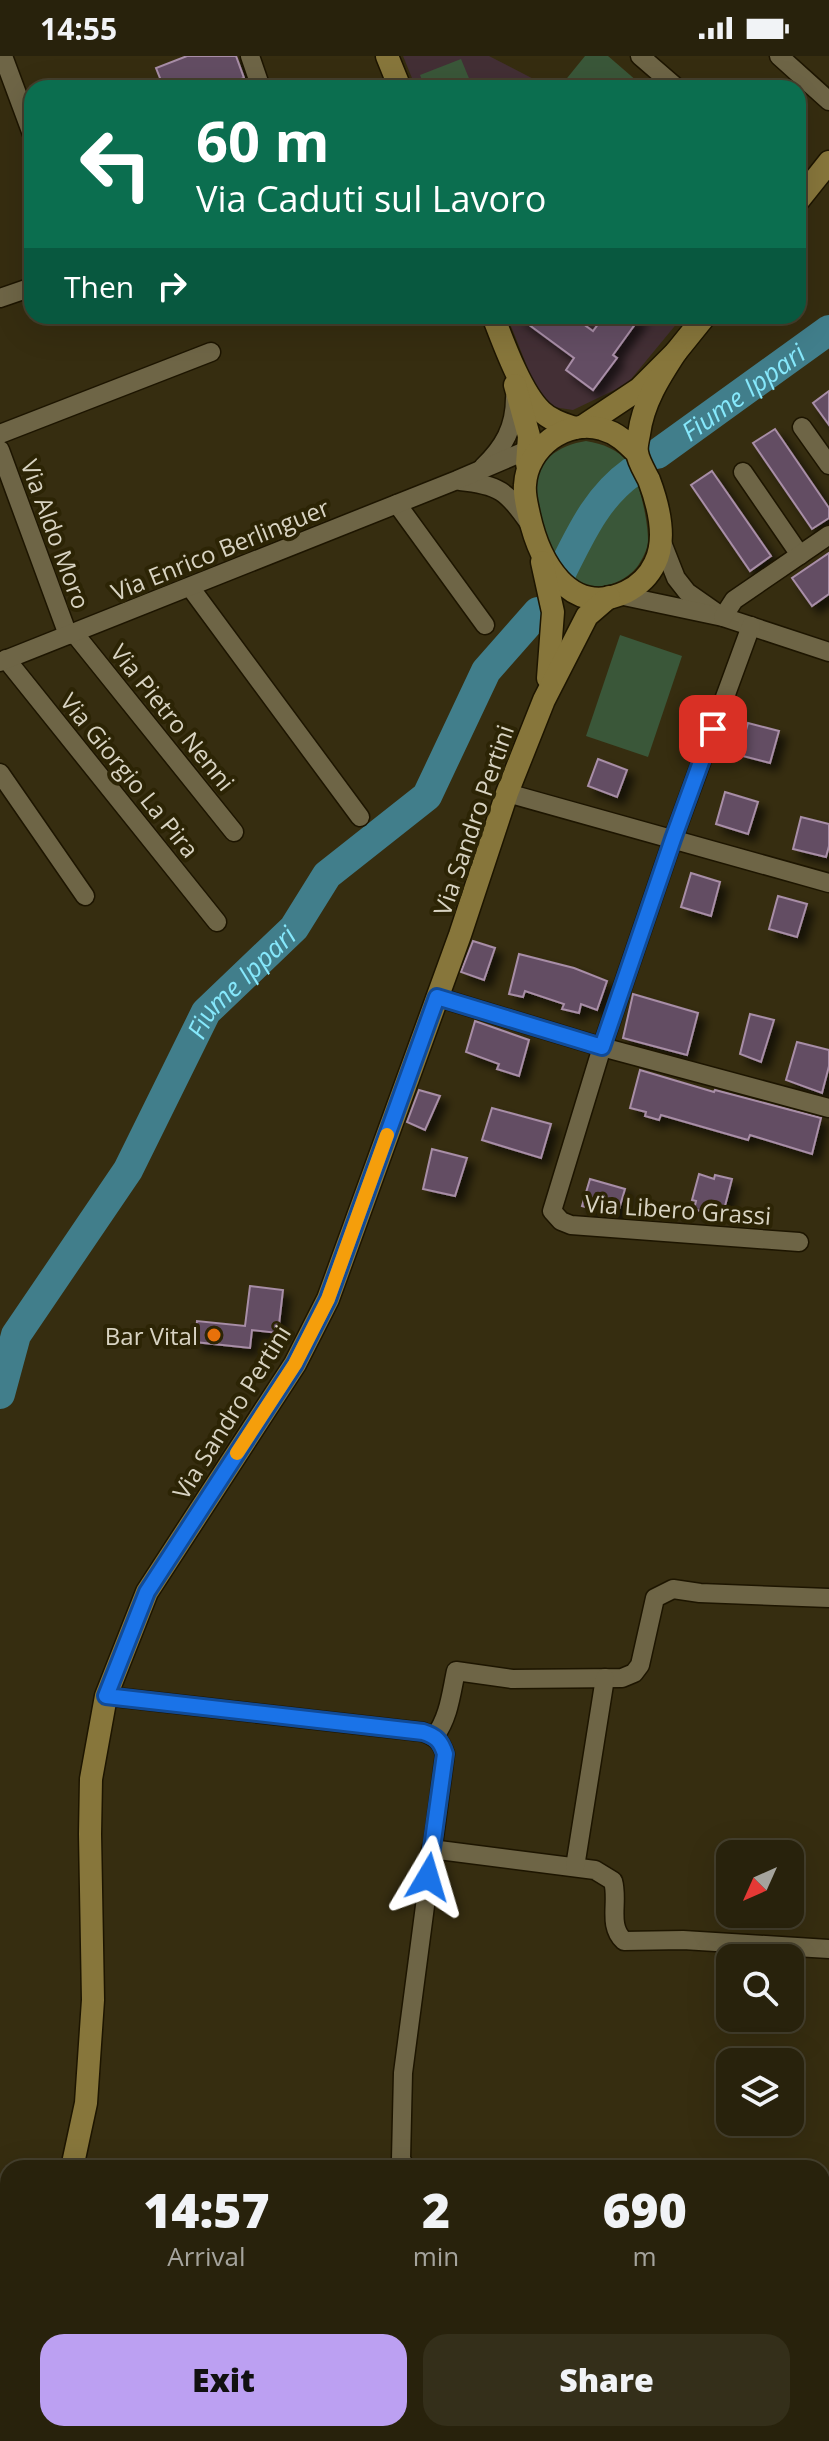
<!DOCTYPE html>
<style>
:root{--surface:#28220c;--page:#342f1a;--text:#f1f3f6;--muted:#a5a49d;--line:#443f2d;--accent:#bca0f2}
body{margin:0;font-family:"Open Sans",sans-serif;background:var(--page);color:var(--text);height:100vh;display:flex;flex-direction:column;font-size:30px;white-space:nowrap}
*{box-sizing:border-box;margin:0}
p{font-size:26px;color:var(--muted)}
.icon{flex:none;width:44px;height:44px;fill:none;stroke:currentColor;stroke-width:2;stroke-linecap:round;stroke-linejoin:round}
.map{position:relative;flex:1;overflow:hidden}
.details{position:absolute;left:0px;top:2104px;width:830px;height:282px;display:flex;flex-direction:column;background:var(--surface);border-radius:24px 24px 0 0;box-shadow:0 8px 32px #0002,0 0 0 2px var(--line)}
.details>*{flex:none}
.top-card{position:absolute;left:24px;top:24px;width:782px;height:244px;border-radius:24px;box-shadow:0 8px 32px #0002,0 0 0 2px var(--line);background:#0b6e4f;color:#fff;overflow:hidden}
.needle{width:52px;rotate:225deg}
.tools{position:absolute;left:716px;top:1784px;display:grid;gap:16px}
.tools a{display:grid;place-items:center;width:88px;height:88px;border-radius:16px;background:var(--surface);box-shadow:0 8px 32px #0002,0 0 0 2px var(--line);font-size:40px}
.pin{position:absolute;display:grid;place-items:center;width:68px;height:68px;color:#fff;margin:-34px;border-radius:16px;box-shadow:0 4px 12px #0006}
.me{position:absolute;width:88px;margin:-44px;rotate:7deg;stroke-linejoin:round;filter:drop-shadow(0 0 6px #0008)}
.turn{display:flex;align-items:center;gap:28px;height:168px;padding:0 40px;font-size:36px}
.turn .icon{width:104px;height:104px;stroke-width:2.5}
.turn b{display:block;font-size:56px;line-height:68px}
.then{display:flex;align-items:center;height:76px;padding:0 40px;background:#0003;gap:16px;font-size:30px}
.eta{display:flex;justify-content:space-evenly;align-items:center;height:136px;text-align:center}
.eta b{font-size:48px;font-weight:800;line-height:56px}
.primary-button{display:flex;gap:16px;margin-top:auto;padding:16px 40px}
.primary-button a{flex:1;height:92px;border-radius:24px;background:var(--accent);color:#111;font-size:32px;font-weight:800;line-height:92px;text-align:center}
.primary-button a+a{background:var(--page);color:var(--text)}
.status{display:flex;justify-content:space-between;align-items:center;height:56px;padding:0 40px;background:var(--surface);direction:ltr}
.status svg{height:22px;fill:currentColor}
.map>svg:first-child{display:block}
</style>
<div class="status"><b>14:55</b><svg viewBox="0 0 49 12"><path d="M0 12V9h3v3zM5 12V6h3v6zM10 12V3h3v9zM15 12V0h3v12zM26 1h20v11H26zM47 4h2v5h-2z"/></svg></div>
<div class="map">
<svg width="829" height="2385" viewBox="0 0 829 2385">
<defs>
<filter id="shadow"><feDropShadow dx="7" dy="7" stdDeviation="4" flood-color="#0009"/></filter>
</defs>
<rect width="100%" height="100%" fill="#362d10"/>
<g fill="#432f35">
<path d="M403,0H489L551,32H416Z"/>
<path d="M507,260H683L627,328L573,354L553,351L538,338Z"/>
</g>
<g fill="#3a5739">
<path d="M585,0H608L645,32H559Z"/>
<path d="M461,3L473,32H425L420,19Z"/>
<path d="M586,385C603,388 618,393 628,407C639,423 648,464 648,484C648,493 642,504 637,511C621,531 586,539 566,519C553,506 547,487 543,470C540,459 534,446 534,435C535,405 559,389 586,385Z"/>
<path d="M620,579L682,600L648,701L586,680Z"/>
</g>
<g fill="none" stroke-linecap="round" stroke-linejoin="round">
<g stroke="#417e8b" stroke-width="30">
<path id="s1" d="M657,398L829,274"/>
<path d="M562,515C581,477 597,441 632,416"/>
<path id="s2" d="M0,1338L16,1279L128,1114L206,956L294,872L327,819L427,740L486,615L538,556"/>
</g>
</g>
<g fill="#644d64" stroke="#a88ea7" stroke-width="2" filter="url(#shadow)">
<path d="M187,0H236L244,22L217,32H164L156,12Z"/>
<path d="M517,260H572L593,275L604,260H641L613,299L617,302L593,334L566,314L574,302Z"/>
<path d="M829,335V369L813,347Z"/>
<path d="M775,373L829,452V462L812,473L753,387Z"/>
<path d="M712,415L771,500L750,515L691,429Z"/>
<path d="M829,497V538L812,550L792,522Z"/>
<path d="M748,667L779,675L770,707L739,699Z"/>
<path d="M598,703L627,714L617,741L588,730Z"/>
<path d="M725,736L758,746L748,778L716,768Z"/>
<path d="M801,761L829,768V790L826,801L793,793Z"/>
<path d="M691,817L720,826L711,860L681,851Z"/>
<path d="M778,840L807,848L797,881L769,873Z"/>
<path d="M473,885L495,892L484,924L461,916Z"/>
<path d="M519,898L574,912L607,925L597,954L581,948L579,957L562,953L564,948L525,935L523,941L509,938Z"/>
<path d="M633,938L698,957L687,999L623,982Z"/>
<path d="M750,958L774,964L761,1006L740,998Z"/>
<path d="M475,965L529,984L519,1020L497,1013L499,1008L466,996Z"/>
<path d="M797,986L829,994V1010L822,1037L786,1024Z"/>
<path d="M640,1014L714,1036L715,1034L821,1062L812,1098L750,1079L748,1084L661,1059L659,1064L645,1060L646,1056L630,1052Z"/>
<path d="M419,1034L440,1040L425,1074L407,1066Z"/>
<path d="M492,1052L551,1068L541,1102L482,1084Z"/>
<path d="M432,1093L467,1102L455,1140L423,1133Z"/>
<path d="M699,1118L714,1123L715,1119L732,1123L725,1150H722L721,1155L708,1152L706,1157L694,1153L696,1145L692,1144Z"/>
<path d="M590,1123L625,1133L617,1160L582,1150Z"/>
<path d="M250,1230L283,1234L278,1277L252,1274L250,1292L195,1286L197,1265L245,1270Z"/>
</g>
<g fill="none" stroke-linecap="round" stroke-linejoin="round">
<defs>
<g id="minor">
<path d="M3,0L32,78"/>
<path d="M250,0L261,32"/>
<path d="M640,0L677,32"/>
<path d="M779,0L829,45"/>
<path d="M0,242L32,231"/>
<path d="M802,371L829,409"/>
<path d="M0,378L211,296"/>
<path d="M0,394L68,579"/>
<path d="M483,411C504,391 515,371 515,342"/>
<path d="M743,416L800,499"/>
<path d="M460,425C499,429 507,435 529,467"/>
<path d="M397,448L485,569"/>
<path d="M661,484L676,522L687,536L717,557"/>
<path d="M190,531L360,761"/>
<path d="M619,539L723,561L829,596"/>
<path d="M723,561L734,544L829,479"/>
<path d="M751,570L673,783L602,991L552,1155L561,1165L571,1169L799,1186"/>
<path d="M74,577L234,776"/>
<path d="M6,603L217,866"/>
<path d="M0,606L457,424L539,389"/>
<path d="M0,717L85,840"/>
<path d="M507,737L829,827"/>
<path d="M437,941L602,991L829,1052"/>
<path d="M106,1640L423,1676C436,1681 441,1685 445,1698L403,2017L401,2103L406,2112"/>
<path d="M435,1680C449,1661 451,1638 456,1615L512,1623L622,1622L634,1617L640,1609L655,1542L673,1533L700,1537L829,1542"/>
<path d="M431,1793L595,1814L613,1825C619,1846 607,1869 624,1885L683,1884L829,1893"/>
<path d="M575,1811L605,1622"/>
<path d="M0,2235L8,2238"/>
<path d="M758,2378V2385"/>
<path d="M639,2385V2378"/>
</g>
<g id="major">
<path d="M387,0L400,32"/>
<path d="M798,145L829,106"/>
<path d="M493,260C503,286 521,336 541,355C550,364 563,368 575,372"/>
<path d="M515,329L529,380L527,408"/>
<path d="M582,371L639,333L676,296L705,260"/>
<path d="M637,397C626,386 617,377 602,373C566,362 527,392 525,429C524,439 527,449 529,459C539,504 569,563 626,536C638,530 649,520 655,507C667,483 658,448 649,424C645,416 638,405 637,396C636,391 638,383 639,378C643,347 659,322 676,296"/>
<path d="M542,506L553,556L548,622"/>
<path d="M72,2112L86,2047L93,1944L90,1778L91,1723L106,1640L147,1536L295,1308L328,1243L460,879L507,737L544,644L587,560L609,541"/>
<path d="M0,2318L8,2299"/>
</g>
</defs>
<use href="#minor" stroke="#1d1500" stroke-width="21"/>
<use href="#major" stroke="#1d1500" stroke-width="25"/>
<use href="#minor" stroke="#6e6546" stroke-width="18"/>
<use href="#major" stroke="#87763b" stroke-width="22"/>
</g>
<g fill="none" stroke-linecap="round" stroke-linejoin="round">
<defs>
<path id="route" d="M428,1821L445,1698C441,1685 436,1680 423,1676L106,1640L147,1536L295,1308L328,1243L437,941L602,991L673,783L713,673"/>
</defs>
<use href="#route" stroke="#114b97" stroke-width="20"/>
<use href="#route" stroke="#1a73e8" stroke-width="14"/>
<path stroke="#f59e0b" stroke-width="14" d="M237,1397L295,1308L328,1243L387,1079"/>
</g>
<circle fill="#e8710a" stroke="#2c2405" stroke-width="3" cx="214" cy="1279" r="8"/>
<g text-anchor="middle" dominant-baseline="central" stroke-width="8" stroke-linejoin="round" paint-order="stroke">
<g font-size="24" fill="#d8d3c2" stroke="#2c2405">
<text transform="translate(56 478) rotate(70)">Via Aldo Moro</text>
<text transform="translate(220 493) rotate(-22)">Via Enrico Berlinguer</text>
<text transform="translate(173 661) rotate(51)">Via Pietro Nenni</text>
<text transform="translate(130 719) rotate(51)">Via Giorgio La Pira</text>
<text transform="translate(473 764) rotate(-71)">Via Sandro Pertini</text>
<text transform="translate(678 1153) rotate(4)">Via Libero Grassi</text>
<text transform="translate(231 1356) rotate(-58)">Via Sandro Pertini</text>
</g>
<g font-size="24" fill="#d8d3c2" stroke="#2c2405" text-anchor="end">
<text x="198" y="1279">Bar Vital</text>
</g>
<g font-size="26" font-style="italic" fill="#86e8fc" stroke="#2c2405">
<text stroke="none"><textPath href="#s1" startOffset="106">Fiume Ippari</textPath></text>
<text stroke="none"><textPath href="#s2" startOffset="482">Fiume Ippari</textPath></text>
</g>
</g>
</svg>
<div class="tools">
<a><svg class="needle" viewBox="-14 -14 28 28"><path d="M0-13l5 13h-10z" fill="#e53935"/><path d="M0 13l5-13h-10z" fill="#a5a49d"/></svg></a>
<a><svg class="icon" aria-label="search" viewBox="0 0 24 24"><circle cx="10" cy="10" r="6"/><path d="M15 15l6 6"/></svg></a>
<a><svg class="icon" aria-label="layers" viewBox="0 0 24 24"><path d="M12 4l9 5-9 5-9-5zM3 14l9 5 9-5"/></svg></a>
</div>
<div class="pin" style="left:713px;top:673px;background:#d93025"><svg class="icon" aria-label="arrive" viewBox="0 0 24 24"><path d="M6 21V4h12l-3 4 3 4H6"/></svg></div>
<svg class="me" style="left:428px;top:1821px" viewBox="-20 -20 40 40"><path d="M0-17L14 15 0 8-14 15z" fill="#1a73e8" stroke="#fff" stroke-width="4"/></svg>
<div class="top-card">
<div class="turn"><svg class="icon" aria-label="left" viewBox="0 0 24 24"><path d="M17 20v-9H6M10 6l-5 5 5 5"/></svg><div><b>60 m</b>Via Caduti sul Lavoro</div></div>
<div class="then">Then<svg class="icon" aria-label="right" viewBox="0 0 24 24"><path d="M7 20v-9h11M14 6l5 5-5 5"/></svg></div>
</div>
<section class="details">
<div class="eta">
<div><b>14:57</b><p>Arrival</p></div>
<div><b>2</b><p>min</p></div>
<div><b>690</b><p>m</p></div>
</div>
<div class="primary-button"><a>Exit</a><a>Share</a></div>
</section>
</div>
